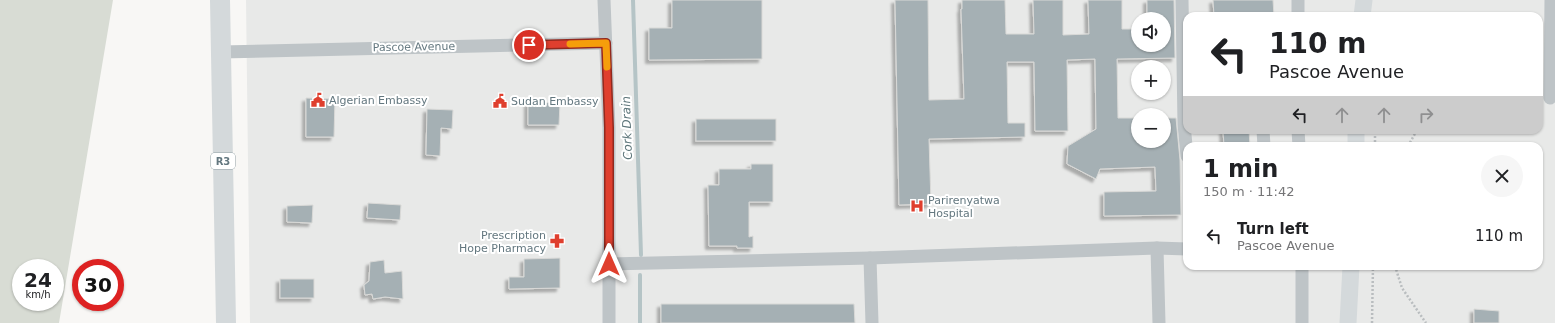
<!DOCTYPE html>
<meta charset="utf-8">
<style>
:root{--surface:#fff;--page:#f6f6f6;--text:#202124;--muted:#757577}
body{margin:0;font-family:"DejaVu Sans",sans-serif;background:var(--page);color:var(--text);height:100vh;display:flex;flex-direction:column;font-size:15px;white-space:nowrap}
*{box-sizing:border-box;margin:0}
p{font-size:13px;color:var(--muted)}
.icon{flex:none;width:22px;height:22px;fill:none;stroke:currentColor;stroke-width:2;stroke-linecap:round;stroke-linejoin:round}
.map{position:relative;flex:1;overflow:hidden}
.side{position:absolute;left:1183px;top:142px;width:360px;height:128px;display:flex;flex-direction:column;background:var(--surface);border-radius:12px;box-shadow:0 1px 3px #0004}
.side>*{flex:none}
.top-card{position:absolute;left:1183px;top:12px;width:360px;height:122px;border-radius:12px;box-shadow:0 1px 3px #0004;background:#fff;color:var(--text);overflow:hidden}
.fabs{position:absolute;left:1131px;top:12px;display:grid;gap:8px}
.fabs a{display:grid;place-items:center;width:40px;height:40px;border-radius:50%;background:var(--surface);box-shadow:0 1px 3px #0004;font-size:20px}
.speed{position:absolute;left:12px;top:259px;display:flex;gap:8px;font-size:20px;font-weight:700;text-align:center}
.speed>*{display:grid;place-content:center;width:52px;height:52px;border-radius:50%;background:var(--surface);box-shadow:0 1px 3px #0004;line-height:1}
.speed small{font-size:10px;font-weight:400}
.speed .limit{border:6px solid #d22;background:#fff;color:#111}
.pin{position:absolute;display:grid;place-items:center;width:34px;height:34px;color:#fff;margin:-17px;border:2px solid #fff;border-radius:50%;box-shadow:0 1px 4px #0007}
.me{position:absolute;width:44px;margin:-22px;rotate:0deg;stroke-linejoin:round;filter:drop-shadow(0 0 3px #0008)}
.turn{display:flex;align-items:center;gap:14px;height:84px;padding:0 20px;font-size:18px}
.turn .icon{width:52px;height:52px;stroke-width:2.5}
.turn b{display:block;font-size:28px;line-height:34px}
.lanes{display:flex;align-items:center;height:38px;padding:0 20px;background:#0003;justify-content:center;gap:20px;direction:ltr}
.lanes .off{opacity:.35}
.round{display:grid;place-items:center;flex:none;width:42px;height:42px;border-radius:21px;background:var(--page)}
.head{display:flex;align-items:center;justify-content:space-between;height:68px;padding:0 20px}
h1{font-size:24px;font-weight:700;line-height:30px}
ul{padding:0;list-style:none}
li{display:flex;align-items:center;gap:12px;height:52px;padding:0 20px}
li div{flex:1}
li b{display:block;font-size:15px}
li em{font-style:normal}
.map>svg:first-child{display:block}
</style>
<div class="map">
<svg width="1555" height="323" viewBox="0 0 1555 323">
<defs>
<filter id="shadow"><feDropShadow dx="-3.5" dy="3.5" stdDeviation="1" flood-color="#0004"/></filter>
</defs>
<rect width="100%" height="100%" fill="#f8f7f5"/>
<path fill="#e8e9e8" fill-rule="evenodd" d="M246,0H1555V323H250ZM1187,16H1539V130H1187ZM1138,19H1164V45H1138ZM1138,67H1164V93H1138ZM1138,115H1164V141H1138ZM1187,146H1539V266H1187Z"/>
<path fill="#d8dcd4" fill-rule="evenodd" d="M0,0H113L59,323H0ZM21,268H55V302H21Z"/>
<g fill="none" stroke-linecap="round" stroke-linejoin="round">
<g stroke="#b5c4c6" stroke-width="4">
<path d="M633,0L641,255"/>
<path d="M640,275V323"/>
</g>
</g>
<g fill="#a5b0b4" stroke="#d9d9d7" filter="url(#shadow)">
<path d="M672,0H762V59L649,60V28H672Z"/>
<path d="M895,0H928L929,100L964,99L961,9H962V0H1005L1006,34H1034L1033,0H1063V35L1089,34L1088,0H1122V29H1138V45H1164V19H1147V0H1174L1175,58L1117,59L1118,118H1138V141H1164V118H1176L1180,160L1181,215L1104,216V192L1156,191L1155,167L1100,169L1096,179L1067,164L1068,146L1096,129L1095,59L1067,60L1068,131H1035L1034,62H1007L1008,123H1025V137L929,139L931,204L899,205Z"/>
<path d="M1213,0H1273L1274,16H1214Z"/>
<path d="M306,98L335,99L334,137H306Z"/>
<path d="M528,102L560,103L559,125H528Z"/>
<path d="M427,109L453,110L452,129L441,128L440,156L426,155Z"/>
<rect x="696" y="119" width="80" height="22"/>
<path d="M1223,130H1249L1250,146H1224Z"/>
<path d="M751,164H773V202H749V237L753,236V248H737V246H709L708,185H719V169H751Z"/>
<path d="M368,203L401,205L400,220L367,218Z"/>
<path d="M313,205L312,223L287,222V206Z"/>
<path d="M560,258V288L509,289V277H524V259Z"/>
<path d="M384,260L385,273L402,271L403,299L385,297L373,299L372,294L365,295L364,285L369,281L370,262Z"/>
<rect x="280" y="279" width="34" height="19"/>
<path d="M661,304H854L855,323H661Z"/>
<path d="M1474,309L1499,311V323H1474Z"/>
</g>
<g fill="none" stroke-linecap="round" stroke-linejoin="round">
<g stroke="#b9bdbf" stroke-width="2.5" stroke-dasharray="2 2" stroke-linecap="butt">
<path d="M1375,146V130"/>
<path d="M1408,146L1417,130"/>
<path d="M1395,266L1402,288L1426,323"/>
<path d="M1372,323L1373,266"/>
</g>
<g stroke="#bec4c7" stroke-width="13">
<path d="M604,0L609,128V323"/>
<path d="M1182,0L1184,124L1187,156"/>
<path d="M1298,0V16"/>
<path d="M221,52L606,43"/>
<path d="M1550,98L1551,0"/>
<path d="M1263,130L1264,146"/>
<path d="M1298,130L1299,146"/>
<path d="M1157,248L1159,323"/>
<path d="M870,258L872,323"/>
<path d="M609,264L870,258L1157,248L1187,249"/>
<path d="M1302,323V266"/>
</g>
<g stroke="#d4d9db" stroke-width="17">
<path d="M1362,16L1364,0"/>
<path d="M1356,146V130"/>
<path d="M1348,323L1351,266"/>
</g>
<path stroke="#d4d9db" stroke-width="20" d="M220,0L226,323"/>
</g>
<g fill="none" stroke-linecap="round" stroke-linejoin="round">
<defs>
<path id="route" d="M529,45L606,43L609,128V264"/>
</defs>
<use href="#route" stroke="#91291e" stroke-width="10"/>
<use href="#route" stroke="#df3f2e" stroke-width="7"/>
<path stroke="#f59e0b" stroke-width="7" d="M570,44L606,43L607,67"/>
</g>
<defs>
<symbol id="civic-bare" viewBox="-9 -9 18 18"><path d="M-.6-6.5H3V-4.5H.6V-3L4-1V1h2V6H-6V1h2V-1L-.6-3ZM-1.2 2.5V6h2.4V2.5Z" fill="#df3f2e" stroke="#fff" stroke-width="2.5" paint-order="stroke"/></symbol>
<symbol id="hospital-bare" viewBox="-9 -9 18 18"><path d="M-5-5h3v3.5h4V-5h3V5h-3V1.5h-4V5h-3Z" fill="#df3f2e" stroke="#fff" stroke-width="2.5" paint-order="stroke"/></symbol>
<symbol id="pharmacy-bare" viewBox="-9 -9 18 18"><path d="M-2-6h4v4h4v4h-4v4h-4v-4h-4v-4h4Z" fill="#df3f2e" stroke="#fff" stroke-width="2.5" paint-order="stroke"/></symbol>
</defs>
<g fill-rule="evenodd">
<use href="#civic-bare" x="308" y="90" width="20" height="20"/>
<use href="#civic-bare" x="490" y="91" width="20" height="20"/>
<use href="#hospital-bare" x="907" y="196" width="20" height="20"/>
<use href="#pharmacy-bare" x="547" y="231" width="20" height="20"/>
</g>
<g text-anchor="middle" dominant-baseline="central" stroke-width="4" stroke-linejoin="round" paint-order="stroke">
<rect fill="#fff" stroke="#92a0a5" stroke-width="1" x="211" y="153" width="24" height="16" rx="3"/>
<g font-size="10" font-weight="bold" fill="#63777f">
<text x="223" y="161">R3</text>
</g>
<g font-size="11" fill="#63777f" stroke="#fff">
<text transform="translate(414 47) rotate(-1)">Pascoe Avenue</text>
</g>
<g font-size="11" fill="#63777f" stroke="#fff" text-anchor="start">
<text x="329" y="100">Algerian Embassy</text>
<text x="511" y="101">Sudan Embassy</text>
<text x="928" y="200">Parirenyatwa<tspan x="928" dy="13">Hospital</tspan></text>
<text x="546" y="235" text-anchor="end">Prescription<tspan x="546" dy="13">Hope Pharmacy</tspan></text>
</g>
<g font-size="12" font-style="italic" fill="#5e767a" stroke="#fff">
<text transform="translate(627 128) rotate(-92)">Cork Drain</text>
</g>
</g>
</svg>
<div class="fabs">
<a><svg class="icon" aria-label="sound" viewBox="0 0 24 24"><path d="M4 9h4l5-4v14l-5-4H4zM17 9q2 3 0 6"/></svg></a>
<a>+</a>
<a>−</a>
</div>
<div class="speed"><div>24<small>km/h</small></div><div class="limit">30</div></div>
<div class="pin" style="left:529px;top:45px;background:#d93025"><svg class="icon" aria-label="arrive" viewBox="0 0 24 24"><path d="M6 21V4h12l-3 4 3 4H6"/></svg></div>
<svg class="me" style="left:609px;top:264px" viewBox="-20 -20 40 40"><path d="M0-17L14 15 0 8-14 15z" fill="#df3f2e" stroke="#fff" stroke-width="4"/></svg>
<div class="top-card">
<div class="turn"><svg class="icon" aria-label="left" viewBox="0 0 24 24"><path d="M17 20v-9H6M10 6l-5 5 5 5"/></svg><div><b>110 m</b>Pascoe Avenue</div></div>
<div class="lanes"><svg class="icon" aria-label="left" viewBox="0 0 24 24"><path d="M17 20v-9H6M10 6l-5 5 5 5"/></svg><svg class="icon off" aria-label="ahead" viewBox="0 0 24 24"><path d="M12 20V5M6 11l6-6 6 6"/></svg><svg class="icon off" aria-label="ahead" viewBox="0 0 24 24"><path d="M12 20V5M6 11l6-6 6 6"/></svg><svg class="icon off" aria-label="right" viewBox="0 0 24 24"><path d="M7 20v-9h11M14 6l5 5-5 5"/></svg></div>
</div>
<section class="side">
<div class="head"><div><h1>1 min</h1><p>150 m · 11:42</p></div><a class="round"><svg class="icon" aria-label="close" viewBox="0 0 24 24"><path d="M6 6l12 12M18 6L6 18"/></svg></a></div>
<ul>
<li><svg class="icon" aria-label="left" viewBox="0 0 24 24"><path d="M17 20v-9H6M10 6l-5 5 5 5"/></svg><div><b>Turn left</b><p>Pascoe Avenue</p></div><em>110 m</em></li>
</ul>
</section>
</div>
